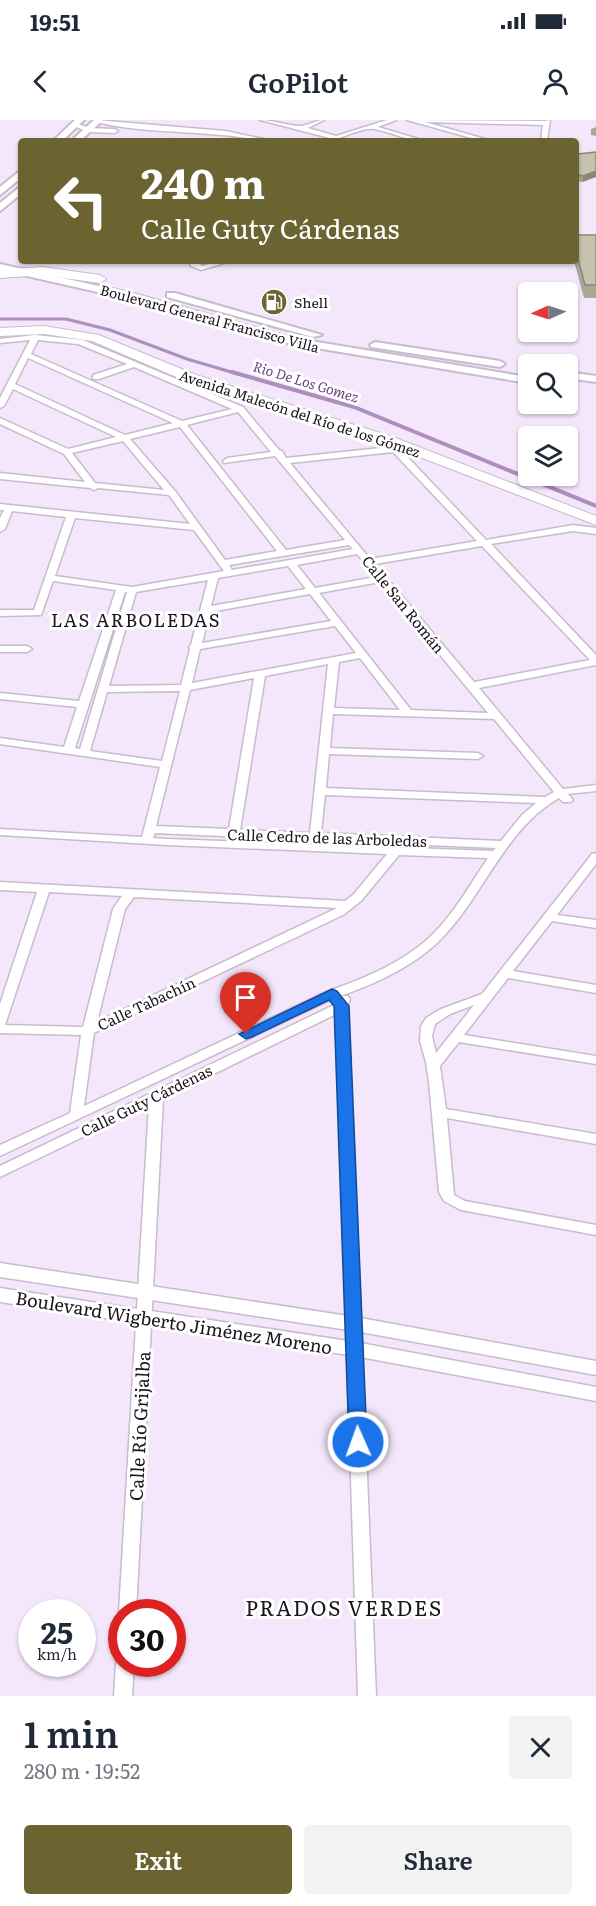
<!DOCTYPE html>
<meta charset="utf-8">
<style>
:root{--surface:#fff;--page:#f2f2f3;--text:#1f2937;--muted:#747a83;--accent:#6c6430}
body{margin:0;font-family:Literata,serif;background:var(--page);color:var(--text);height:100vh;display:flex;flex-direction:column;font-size:22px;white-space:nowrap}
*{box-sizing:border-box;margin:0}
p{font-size:20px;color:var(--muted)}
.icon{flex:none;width:33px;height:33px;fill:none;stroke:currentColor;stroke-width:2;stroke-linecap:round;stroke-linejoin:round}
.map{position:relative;height:1576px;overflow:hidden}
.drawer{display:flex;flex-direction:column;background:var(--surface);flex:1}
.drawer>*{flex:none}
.hud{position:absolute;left:18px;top:18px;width:561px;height:126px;border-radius:6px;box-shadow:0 2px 4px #0004;background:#6c6430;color:#fff;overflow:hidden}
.needle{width:39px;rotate:267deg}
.controls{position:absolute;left:518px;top:162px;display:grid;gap:12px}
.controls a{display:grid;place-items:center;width:60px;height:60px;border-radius:6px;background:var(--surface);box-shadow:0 2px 4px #0004;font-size:30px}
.speed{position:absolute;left:18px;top:1479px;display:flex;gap:12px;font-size:30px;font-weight:700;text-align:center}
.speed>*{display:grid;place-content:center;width:78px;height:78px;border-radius:50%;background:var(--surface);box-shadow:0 2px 4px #0004;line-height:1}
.speed small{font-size:15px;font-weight:400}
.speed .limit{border:9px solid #d22;background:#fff;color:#111}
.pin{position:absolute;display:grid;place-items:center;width:51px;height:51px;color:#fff;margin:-62px -26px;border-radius:50% 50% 50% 0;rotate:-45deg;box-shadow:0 0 6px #0007}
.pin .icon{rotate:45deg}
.me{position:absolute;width:66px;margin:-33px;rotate:358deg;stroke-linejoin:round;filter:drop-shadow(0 0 4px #0008)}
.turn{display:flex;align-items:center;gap:21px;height:126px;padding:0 24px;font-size:27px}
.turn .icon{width:78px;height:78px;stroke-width:2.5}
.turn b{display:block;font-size:42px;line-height:51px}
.round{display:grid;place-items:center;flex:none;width:63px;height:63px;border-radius:6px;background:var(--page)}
.overview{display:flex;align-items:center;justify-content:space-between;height:102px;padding:0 24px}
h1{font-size:36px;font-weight:600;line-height:45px}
.button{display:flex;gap:12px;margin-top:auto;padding:12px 24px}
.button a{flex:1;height:69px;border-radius:6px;background:var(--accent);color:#fff;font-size:24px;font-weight:600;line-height:69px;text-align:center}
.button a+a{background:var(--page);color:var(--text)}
.status{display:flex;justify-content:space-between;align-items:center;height:42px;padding:0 30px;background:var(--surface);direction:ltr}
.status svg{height:16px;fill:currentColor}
header{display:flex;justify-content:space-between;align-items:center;height:78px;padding:0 24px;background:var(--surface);font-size:27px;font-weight:600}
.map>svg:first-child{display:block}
</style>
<div class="status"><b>19:51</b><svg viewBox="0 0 49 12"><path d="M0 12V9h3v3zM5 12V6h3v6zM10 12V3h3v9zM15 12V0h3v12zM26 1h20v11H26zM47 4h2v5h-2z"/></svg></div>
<header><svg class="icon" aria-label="back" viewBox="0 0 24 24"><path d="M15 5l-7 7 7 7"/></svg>GoPilot<svg class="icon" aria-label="person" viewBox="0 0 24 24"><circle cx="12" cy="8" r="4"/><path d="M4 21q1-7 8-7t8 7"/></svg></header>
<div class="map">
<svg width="596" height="1576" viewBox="0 0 596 1576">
<rect width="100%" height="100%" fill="#f4e7fb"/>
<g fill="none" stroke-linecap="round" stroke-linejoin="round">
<path stroke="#ad8ebd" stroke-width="3" d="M0,199H66L110,210L187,239L238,254"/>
<path stroke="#ad8ebd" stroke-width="4" d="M232,252L354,287L596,386"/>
<defs>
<g id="minor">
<path d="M96,0L225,11L273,21C256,21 239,16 222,15C180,11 137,12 96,2Z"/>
<path d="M260,0C274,0 287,6 300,6C308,6 315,0 324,0L308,8L336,16L387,0H396L378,7L425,21C407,21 392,12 374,9C360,7 340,21 324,21L330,18Z"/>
<path d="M407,0L544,1L550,0L547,21H541L543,5L425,2L492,21H482Z"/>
<path d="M76,3L89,8L115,9L118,11L115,13L88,12L74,6Z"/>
<path d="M169,19L172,20L173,21H166Z"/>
<path d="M189,141H197L202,146L219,141H231L201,150L191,146Z"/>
<path d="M35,215L83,220L243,287L279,330L282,331L286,338L390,327L387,321L394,319L399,328L486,420L573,405L596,408V414L573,411L491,424L596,535V545L479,568L563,669L596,665V671L568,674L573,680L571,682H563L559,678C505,709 485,773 443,817C417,845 375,864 340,876H348L350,879L348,886L376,1576H358L336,894L163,979L136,1492H122V1496L119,1492L149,985L0,1057V1046L334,885L330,880L0,1036V1025L70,993L81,915L0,913V884L37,772L0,770V762L345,781L353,775L387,734L167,725L0,715V709L142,717L160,647L0,624V618L64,627L77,587L0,579V573L79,581L116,470L53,461L41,495L0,496V490H34L66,397L12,391L5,409L0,412V398L4,390H0V384L190,404L169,375L98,368L94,370L90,368L0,359V353L85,362L64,334L0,304V298L68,329L116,317L13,269L4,286L0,288V278L30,220L0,223V219ZM38,220L78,224L127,244L93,255V259H99L134,247L232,289L182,301L31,234ZM28,238L173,303L125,315L15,264ZM238,292L271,332L227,338L223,341L224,343L275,336L345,420L286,430L187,305ZM180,307L277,431L225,440L175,371L130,319ZM123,321L164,370L95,363L72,333ZM393,332L477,421L370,439L290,343ZM75,398L194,410L224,451L132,467L55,456ZM349,425L353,429L232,450L229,445ZM482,426L590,540L474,562L375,444ZM357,434L376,457L315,468L297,445ZM288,446L306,469L211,486L218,458ZM208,460L191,525L189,527L190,529L181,565L109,566L136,472ZM380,462L488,593L411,590L319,473ZM125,472H127L80,629L75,628ZM310,474L331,501L202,523L210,492ZM335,506L356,533L192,563L200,529ZM360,538L400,590L334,588L339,542ZM328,544L310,713L240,710L265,556ZM254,558L229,709L156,706L190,570ZM180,571L162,641L90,631L107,572ZM333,594L494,599L554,672L545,677L326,668L329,634L478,639L483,636L478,633L330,628ZM325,675L536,683L522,695L501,721L321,713ZM155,713L496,728L493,731L167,719L153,718ZM399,735L488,738C471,763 455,792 433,814C406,841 364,859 328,871L84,986L94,913L343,795L361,781ZM49,772L122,776L113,789L83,907L5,905ZM134,777L337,788L97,902L125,789Z"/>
<path d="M0,526H27L32,529L27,532H0Z"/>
<path d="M596,733V744L557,795L596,800V808L552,801L513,851L596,865V873L508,858L464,915L596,936V944L459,922L440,946L446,989L596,1014V1024L447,998L454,1075L465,1081L596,1105V1115L461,1090L444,1081L439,1072L429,962L426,942L420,921L421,906L426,898L441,889L482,874L592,734ZM474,885L436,933L432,916L435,904L450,894Z"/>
<path d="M122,1538V1544H134L132,1576H114L116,1544Z"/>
</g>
<g id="tertiary">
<path d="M0,1143L355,1197L596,1241V1255L355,1211L0,1157Z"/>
<path d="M0,1168L355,1222L596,1267V1281L355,1236L0,1182Z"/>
</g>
<g id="secondary">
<path d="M75,0H84L62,21H53Z"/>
<path d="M94,0H103L80,21H71Z"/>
<path d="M21,50V58L0,75V67Z"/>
<path d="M21,66V74L0,91V83Z"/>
<path d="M0,144L130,173L293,218L528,257V263L292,224L124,178L0,150Z"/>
<path d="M167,173H175L322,215L313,217L167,177Z"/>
<path d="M375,222L500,241L505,244L500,247L371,227L370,225Z"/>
<path d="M567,252L596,256V262L567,258Z"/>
</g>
<g id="primary">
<path d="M42,147L100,155L106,159L100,163L42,155L0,158V150Z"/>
<path d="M44,206L99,215L196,255L396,318L596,396V405L386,324L186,261L92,221L44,214L0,216V208Z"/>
</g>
</defs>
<use href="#minor" stroke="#c7bbcd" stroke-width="3"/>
<use href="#tertiary" stroke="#c7bbcd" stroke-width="3"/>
<use href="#secondary" stroke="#c7bbcd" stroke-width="4"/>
<use href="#primary" stroke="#c7bbcd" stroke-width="2"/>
<use href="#minor" fill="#fff" fill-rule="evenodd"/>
<use href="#tertiary" fill="#fff" fill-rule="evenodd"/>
<use href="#secondary" fill="#fff" fill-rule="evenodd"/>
<use href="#primary" fill="#fff" fill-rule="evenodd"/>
</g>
<g fill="#a9a795">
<path d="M596,7V16L591,15V9Z"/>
<path d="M596,32L583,62L576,61V36Z"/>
<path d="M576,115H596V178H584L574,141H576Z"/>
</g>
<path fill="#8a8879" d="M596,51V57L583,62V56Z"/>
<g fill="#c5c2ad" stroke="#8a8879" stroke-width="1.5">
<path d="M596,32V51L583,56L576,54V36L578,34Z"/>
<path d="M576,115H596V165H585L576,131Z"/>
</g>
<path fill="#1a73e8" stroke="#114b97" stroke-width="1.5" d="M332,869L337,871L349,886L367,1322L365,1327H352L349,1322L334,886L329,880L252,917L246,919L239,914Z"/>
<defs>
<symbol id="fuel-disc" viewBox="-11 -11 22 22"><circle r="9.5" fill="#6c6430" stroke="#fff"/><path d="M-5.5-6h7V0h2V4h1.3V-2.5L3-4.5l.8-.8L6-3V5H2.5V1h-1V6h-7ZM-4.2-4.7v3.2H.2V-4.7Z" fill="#fff"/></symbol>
</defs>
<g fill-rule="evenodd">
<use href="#fuel-disc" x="259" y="167" width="30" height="30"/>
</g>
<g text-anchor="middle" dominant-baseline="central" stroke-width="6" stroke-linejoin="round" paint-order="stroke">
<g font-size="14" fill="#19151b" stroke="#fff" text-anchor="start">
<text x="294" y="182">Shell</text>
</g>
<g font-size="14" fill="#19151b" stroke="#fff">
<text transform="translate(210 198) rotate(15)">Boulevard General Francisco Villa</text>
<text transform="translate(300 293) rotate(18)">Avenida Malecón del Río de los Gómez</text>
</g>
<g font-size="14" font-style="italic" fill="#6b427e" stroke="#fff">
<text transform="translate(306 261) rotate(17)">Rio De Los Gomez</text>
</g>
<g font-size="15" fill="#19151b" stroke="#fff">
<text transform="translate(404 484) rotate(51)">Calle San Román</text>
<text transform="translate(327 717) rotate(2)">Calle Cedro de las Arboledas</text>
<text transform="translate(146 883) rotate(-25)">Calle Tabachín</text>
<text transform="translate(146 980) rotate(-26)">Calle Guty Cárdenas</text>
</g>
<g font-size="18" letter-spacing="1.5" fill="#19151b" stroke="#fff">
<text x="136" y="499">LAS ARBOLEDAS</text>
</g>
<g font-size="18" fill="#19151b" stroke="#fff">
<text transform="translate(174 1202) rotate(9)">Boulevard Wigberto Jiménez Moreno</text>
<text transform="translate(139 1306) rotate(-87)">Calle Río Grijalba</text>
</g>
<g font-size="21" letter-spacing="1.5" fill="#19151b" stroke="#fff">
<text x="344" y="1486">PRADOS VERDES</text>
</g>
</g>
</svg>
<div class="controls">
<a><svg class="needle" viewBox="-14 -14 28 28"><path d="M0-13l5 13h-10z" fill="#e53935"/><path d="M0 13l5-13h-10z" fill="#747a83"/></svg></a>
<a><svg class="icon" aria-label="search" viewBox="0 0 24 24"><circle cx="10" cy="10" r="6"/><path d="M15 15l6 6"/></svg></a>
<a><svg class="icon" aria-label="layers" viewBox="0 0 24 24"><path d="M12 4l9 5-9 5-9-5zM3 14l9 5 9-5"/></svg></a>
</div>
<div class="speed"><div>25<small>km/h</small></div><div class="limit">30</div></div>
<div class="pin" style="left:246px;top:914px;background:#d93025"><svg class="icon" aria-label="arrive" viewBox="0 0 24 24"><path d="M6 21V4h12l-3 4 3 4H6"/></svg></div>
<svg class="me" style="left:358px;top:1322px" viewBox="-20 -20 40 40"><circle r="17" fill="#1a73e8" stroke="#fff" stroke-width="3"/><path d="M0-11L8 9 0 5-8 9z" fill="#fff"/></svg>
<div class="hud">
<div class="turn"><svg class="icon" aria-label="left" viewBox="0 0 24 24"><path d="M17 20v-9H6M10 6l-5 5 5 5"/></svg><div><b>240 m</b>Calle Guty Cárdenas</div></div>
</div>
</div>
<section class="drawer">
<div class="overview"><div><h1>1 min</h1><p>280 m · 19:52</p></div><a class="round"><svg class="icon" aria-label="close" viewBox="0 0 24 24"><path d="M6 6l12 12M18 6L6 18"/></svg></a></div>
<div class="button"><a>Exit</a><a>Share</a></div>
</section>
